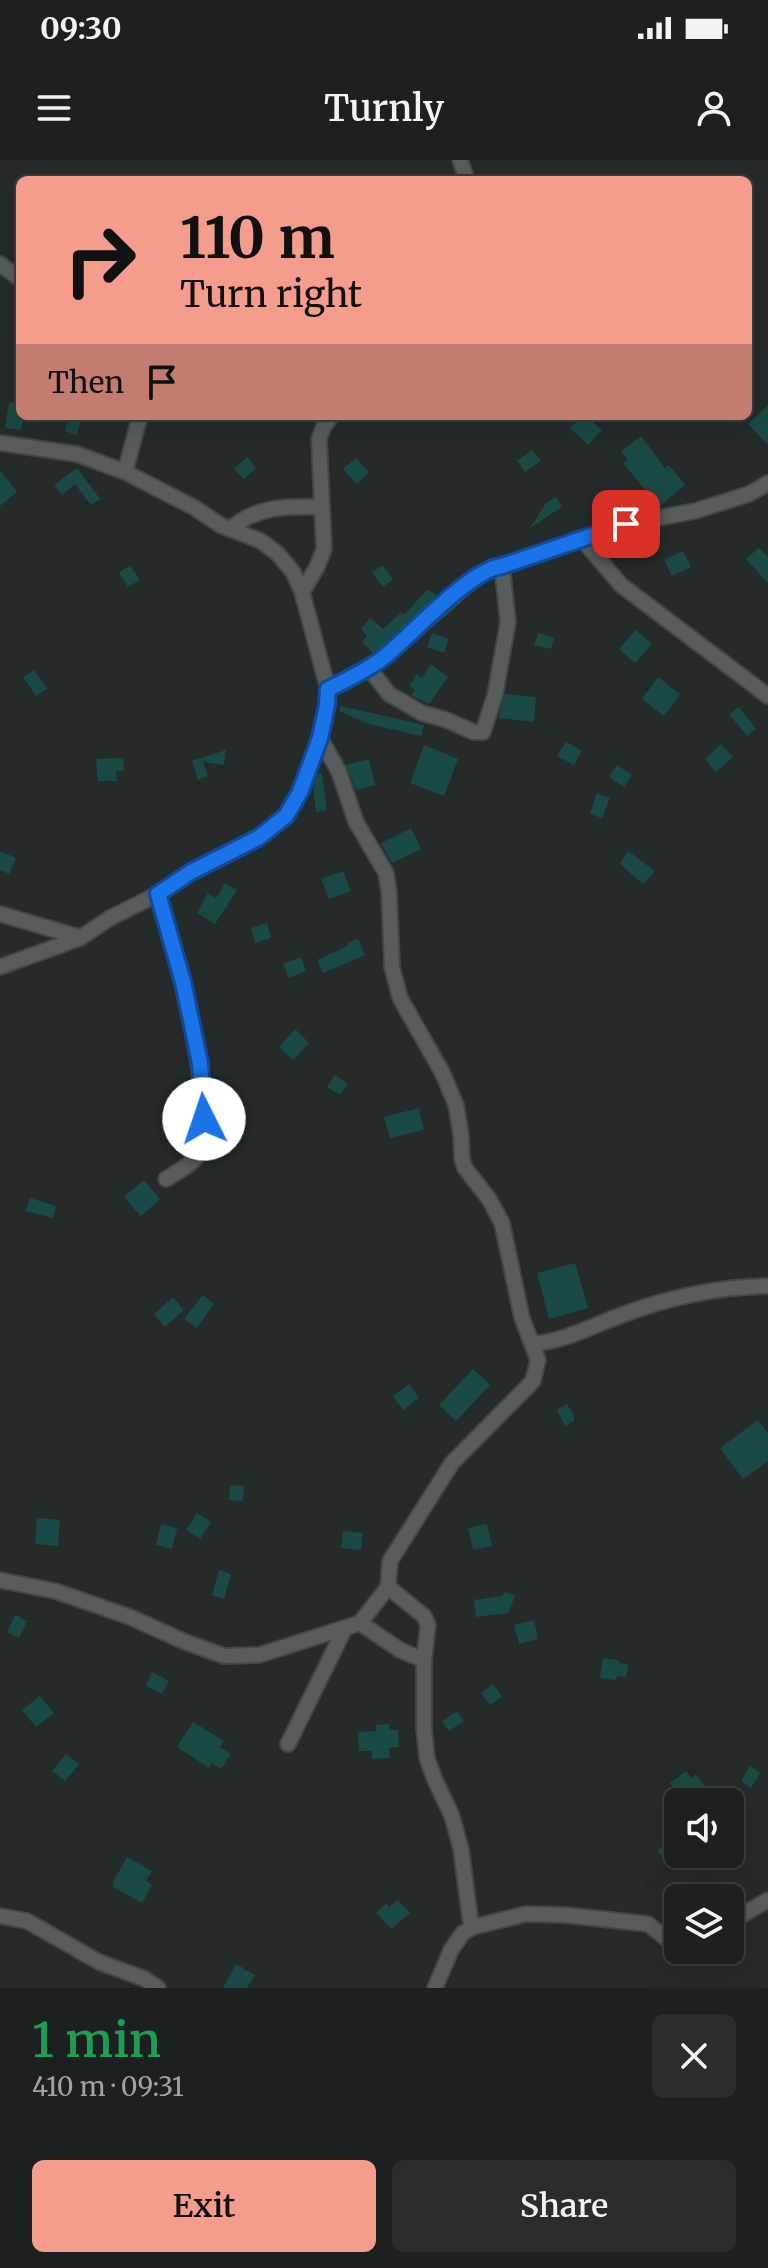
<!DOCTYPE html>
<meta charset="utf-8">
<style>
:root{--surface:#1c2020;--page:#292d2d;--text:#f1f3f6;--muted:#a0a3a5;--line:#3a3e3e;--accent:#f49d8d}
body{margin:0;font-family:Merriweather,serif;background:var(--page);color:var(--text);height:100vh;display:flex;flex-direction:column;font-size:30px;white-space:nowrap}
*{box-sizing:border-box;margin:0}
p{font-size:26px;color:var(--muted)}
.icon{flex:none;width:44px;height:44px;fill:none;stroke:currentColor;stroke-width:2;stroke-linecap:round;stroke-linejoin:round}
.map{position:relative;height:1828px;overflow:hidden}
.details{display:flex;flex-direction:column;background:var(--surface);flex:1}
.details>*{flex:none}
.guide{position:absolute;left:16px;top:16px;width:736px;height:244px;border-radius:12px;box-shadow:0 8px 32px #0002,0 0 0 2px var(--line);background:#f49d8d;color:#111;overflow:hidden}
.fabs{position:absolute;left:664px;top:1628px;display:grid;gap:16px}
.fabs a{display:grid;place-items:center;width:80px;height:80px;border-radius:12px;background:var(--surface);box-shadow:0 8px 32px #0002,0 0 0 2px var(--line);font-size:40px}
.pin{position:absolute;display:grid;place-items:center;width:68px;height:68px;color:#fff;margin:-34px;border-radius:16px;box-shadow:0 4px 12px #0006}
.me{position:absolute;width:88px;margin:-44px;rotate:356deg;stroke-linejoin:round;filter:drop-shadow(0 0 6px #0008)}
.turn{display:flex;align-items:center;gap:28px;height:168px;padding:0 32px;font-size:36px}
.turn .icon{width:104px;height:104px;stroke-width:2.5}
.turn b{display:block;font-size:56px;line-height:68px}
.then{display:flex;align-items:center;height:76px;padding:0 32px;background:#0003;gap:16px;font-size:30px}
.round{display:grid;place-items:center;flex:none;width:84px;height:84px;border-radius:12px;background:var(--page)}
.head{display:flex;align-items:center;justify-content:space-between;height:136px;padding:0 32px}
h1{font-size:48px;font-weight:600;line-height:60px;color:#1e9e55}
.button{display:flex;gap:16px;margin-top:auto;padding:16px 32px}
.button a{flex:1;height:92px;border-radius:12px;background:var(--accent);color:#111;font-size:32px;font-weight:600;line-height:92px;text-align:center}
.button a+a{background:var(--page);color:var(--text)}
.status{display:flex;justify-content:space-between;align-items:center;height:56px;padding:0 40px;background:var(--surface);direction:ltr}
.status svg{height:22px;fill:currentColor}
header{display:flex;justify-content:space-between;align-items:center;height:104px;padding:0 32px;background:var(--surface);font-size:36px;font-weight:600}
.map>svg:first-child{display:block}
</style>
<div class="status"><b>09:30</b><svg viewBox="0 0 49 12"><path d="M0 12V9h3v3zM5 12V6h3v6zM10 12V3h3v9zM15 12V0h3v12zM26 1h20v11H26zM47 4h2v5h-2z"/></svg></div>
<header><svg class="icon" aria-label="menu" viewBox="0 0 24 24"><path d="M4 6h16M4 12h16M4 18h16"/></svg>Turnly<svg class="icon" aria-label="person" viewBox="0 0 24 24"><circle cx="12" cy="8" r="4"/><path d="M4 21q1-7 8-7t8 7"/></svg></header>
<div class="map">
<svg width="768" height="1828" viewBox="0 0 768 1828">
<rect width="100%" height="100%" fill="#252b2b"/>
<g fill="#1a4a45">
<path d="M9,242L20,244V256H23L21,270L5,268Z"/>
<path d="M768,245V285L748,264Z"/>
<path d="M69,256L82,258L77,275L65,271Z"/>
<path d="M582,256H586L602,270L588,285L570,268Z"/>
<path d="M641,276L665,308L669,305L685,325L659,347L623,303L628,300L621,291Z"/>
<path d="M532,290L541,301L525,312L517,301Z"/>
<path d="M247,297L256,308L244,319L234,309Z"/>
<path d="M356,298L369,312L357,324L343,309Z"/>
<path d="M77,308L100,339L91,345L75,324L62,335L54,325Z"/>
<path d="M0,310L17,332L0,346Z"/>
<path d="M556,337L562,347L530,368L546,343Z"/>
<path d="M759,388L768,397V423L746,399Z"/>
<path d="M683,391L691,407L672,416L664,400Z"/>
<path d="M130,405L140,420L128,427L119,413Z"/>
<path d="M382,405L393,419L383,427L372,413Z"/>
<path d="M428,429L436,435L426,447L376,491L373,493L362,482L367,476L361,469L370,458L383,469L402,452L404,455Z"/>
<path d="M636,470L652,484L635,503L619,489Z"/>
<path d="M432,473L449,479L444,493L427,487Z"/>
<path d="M538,473L554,478L551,489L534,485Z"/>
<path d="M431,504L448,517L429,544L411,535L415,530L409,526L417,514L422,518Z"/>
<path d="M34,510L47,529L36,536L23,517Z"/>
<path d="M658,517L680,534L664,556L642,539Z"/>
<path d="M505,534L536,537L534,562L498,558Z"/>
<path d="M341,546L424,565L421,576L369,564L339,551Z"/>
<path d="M739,547L756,569L747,576L729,554Z"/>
<path d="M566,582L582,591L574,605L557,596Z"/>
<path d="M721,584L733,597L716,612L705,599Z"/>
<path d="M424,585L458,599L444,636L410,623Z"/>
<path d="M226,590L224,605L203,602L208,616L198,620L192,601Z"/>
<path d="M123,598L124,611H116L117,621H98L96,599Z"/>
<path d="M369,599L375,625L356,630L346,605Z"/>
<path d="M617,605L632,615L624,627L609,617Z"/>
<path d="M322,613L327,650L316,652L313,626L317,614Z"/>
<path d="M597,633L610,638L602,658L590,654Z"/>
<path d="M411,668L421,689L392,703L381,683Z"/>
<path d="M0,691L16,698L9,714L0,710Z"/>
<path d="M628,691L655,711L643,724L620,704Z"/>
<path d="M343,711L351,731L329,739L321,719Z"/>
<path d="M225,723L237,730L215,764L197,753L208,733L216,738Z"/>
<path d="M267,763L271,778L255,783L251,768Z"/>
<path d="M358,779L365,795L323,813L317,800L348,786L347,783Z"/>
<path d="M301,797L306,811L289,818L283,804Z"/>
<path d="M295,869L309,883L293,900L279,887Z"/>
<path d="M335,915L348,924L340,935L327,927Z"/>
<path d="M419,948L424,970L390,978L384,957Z"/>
<path d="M144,1020L160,1039L141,1056L124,1037Z"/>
<path d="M30,1038L56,1046L53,1058L25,1051Z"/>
<path d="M575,1103L588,1148L549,1159L537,1113Z"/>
<path d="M203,1135L214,1144L197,1168L184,1159Z"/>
<path d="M173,1137L184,1150L165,1167L154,1154Z"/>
<path d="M473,1209L490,1225L456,1261L439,1245Z"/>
<path d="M409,1224L419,1238L403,1250L393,1236Z"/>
<path d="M567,1244L574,1256V1261L565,1266L557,1250Z"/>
<path d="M758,1260L768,1273V1301L743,1319L720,1288Z"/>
<path d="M230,1325L244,1326L243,1341L229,1340Z"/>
<path d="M197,1353L211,1362L200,1379L186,1370Z"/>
<path d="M37,1358L60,1360L58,1386L35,1384Z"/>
<path d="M161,1364L177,1368L172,1389L156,1385Z"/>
<path d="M487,1364L492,1386L473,1390L468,1368Z"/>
<path d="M343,1371L363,1373L361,1390L341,1388Z"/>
<path d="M219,1410L231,1414L224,1439L212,1435Z"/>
<path d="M504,1432L515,1436L508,1453L476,1457L474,1440L502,1436Z"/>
<path d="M15,1455L27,1461L19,1478L7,1472Z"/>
<path d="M534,1460L538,1479L519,1484L514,1465Z"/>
<path d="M603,1498L619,1500V1503L628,1504L626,1517L617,1516L616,1520L600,1518Z"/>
<path d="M152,1512L169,1521L162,1534L146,1526Z"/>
<path d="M493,1524L502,1537L490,1545L481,1533Z"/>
<path d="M40,1536L54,1553L36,1567L22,1550Z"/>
<path d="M457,1551L464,1561L449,1571L442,1561Z"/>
<path d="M193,1562L224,1581L220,1587L231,1594L221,1609L212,1603L209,1608L177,1587Z"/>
<path d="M389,1564V1570H398L399,1587L389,1588L390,1598L372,1599V1591H359L358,1572L376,1571V1565Z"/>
<path d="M66,1594L79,1604L65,1621L52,1611Z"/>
<path d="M750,1606L760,1613L751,1628L741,1621Z"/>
<path d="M686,1611L691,1618L696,1614L704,1625L684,1641L670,1623Z"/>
<path d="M671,1680L678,1690V1694H681L667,1704L657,1690Z"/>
<path d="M127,1697L152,1711L146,1721L152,1725L142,1743L113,1727V1722Z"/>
<path d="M398,1740L410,1753L391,1769L376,1752L386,1744L389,1747Z"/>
<path d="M236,1804L255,1815L247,1828H223Z"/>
</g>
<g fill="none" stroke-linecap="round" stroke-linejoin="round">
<defs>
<g id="minor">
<path d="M460,0L467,20"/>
<path d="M0,104L20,119"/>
<path d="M0,283L77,294L125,312L195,348L220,365L261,381L278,394L293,412L302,432L328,529"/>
<path d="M125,312L140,256"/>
<path d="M231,369C255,346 288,346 320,347"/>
<path d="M581,378L621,425L768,536"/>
<path d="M302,432L317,407L324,389L319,279L323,268L331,256"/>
<path d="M368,507L389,534L422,553L444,559L474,572H483L495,535L508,462L502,406"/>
<path d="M158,734C178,804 197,872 203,945C204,958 208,981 200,993C192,1005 177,1012 166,1019"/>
<path d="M0,754L79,777"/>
<path d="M0,807L80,778L110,758L158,734L191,712L258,678L272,668L286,656L300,632L320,578L327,545L328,529L382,499L480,414L492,407L502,406L626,364L695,351L749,334L768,323"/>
<path d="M533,1184C565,1181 592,1166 622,1155C670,1137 717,1127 768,1126"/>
<path d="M0,1420L55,1431L130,1457L183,1481L224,1496L259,1495L360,1463L388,1427L390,1401L452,1303L533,1221L538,1200L522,1158L502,1063L489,1039L465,1008L462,999L461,975L456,945L442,912L400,838L392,807L389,732L386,713L356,662L339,612L320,578"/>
<path d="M388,1427L424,1456L428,1465L424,1500V1568L427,1598L435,1620L452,1656L461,1689L470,1758L473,1767"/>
<path d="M360,1463L400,1490L424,1500"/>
<path d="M288,1584L345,1468"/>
<path d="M0,1756L27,1761L99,1802L145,1819L158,1828"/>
<path d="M730,1762L768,1740"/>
<path d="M435,1828L451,1790L463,1773L473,1767L526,1754L565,1755L648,1764L672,1783L678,1784"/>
</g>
</defs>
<use href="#minor" stroke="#414747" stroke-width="18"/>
<use href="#minor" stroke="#585c5b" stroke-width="14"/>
</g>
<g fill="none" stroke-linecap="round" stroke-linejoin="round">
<defs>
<path id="route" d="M204,959L200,903L183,822L158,734L191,712L258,678L286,656L300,632L320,578L327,545L328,529C347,520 367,510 383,498C412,475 469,410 502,406L626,364"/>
</defs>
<use href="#route" stroke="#114b97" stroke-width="20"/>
<use href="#route" stroke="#1a73e8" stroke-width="14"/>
</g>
</svg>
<div class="fabs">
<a><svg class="icon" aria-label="sound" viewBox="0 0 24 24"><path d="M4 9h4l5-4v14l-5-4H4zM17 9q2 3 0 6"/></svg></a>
<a><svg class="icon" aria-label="layers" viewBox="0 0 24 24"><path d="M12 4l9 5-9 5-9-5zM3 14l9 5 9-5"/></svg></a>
</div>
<div class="pin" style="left:626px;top:364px;background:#d93025"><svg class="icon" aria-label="arrive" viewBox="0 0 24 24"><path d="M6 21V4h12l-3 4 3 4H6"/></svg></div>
<svg class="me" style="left:204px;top:959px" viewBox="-20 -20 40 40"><circle r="19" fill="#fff"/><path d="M0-13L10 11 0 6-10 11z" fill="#1a73e8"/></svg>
<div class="guide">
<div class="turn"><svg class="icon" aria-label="right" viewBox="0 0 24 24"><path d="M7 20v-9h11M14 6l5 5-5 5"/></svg><div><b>110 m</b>Turn right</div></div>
<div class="then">Then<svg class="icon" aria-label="arrive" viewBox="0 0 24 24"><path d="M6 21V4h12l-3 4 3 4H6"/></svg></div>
</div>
</div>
<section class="details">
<div class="head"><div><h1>1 min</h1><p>410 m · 09:31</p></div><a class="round"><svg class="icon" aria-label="close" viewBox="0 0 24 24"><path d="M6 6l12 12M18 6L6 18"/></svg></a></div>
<div class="button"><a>Exit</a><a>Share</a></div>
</section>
